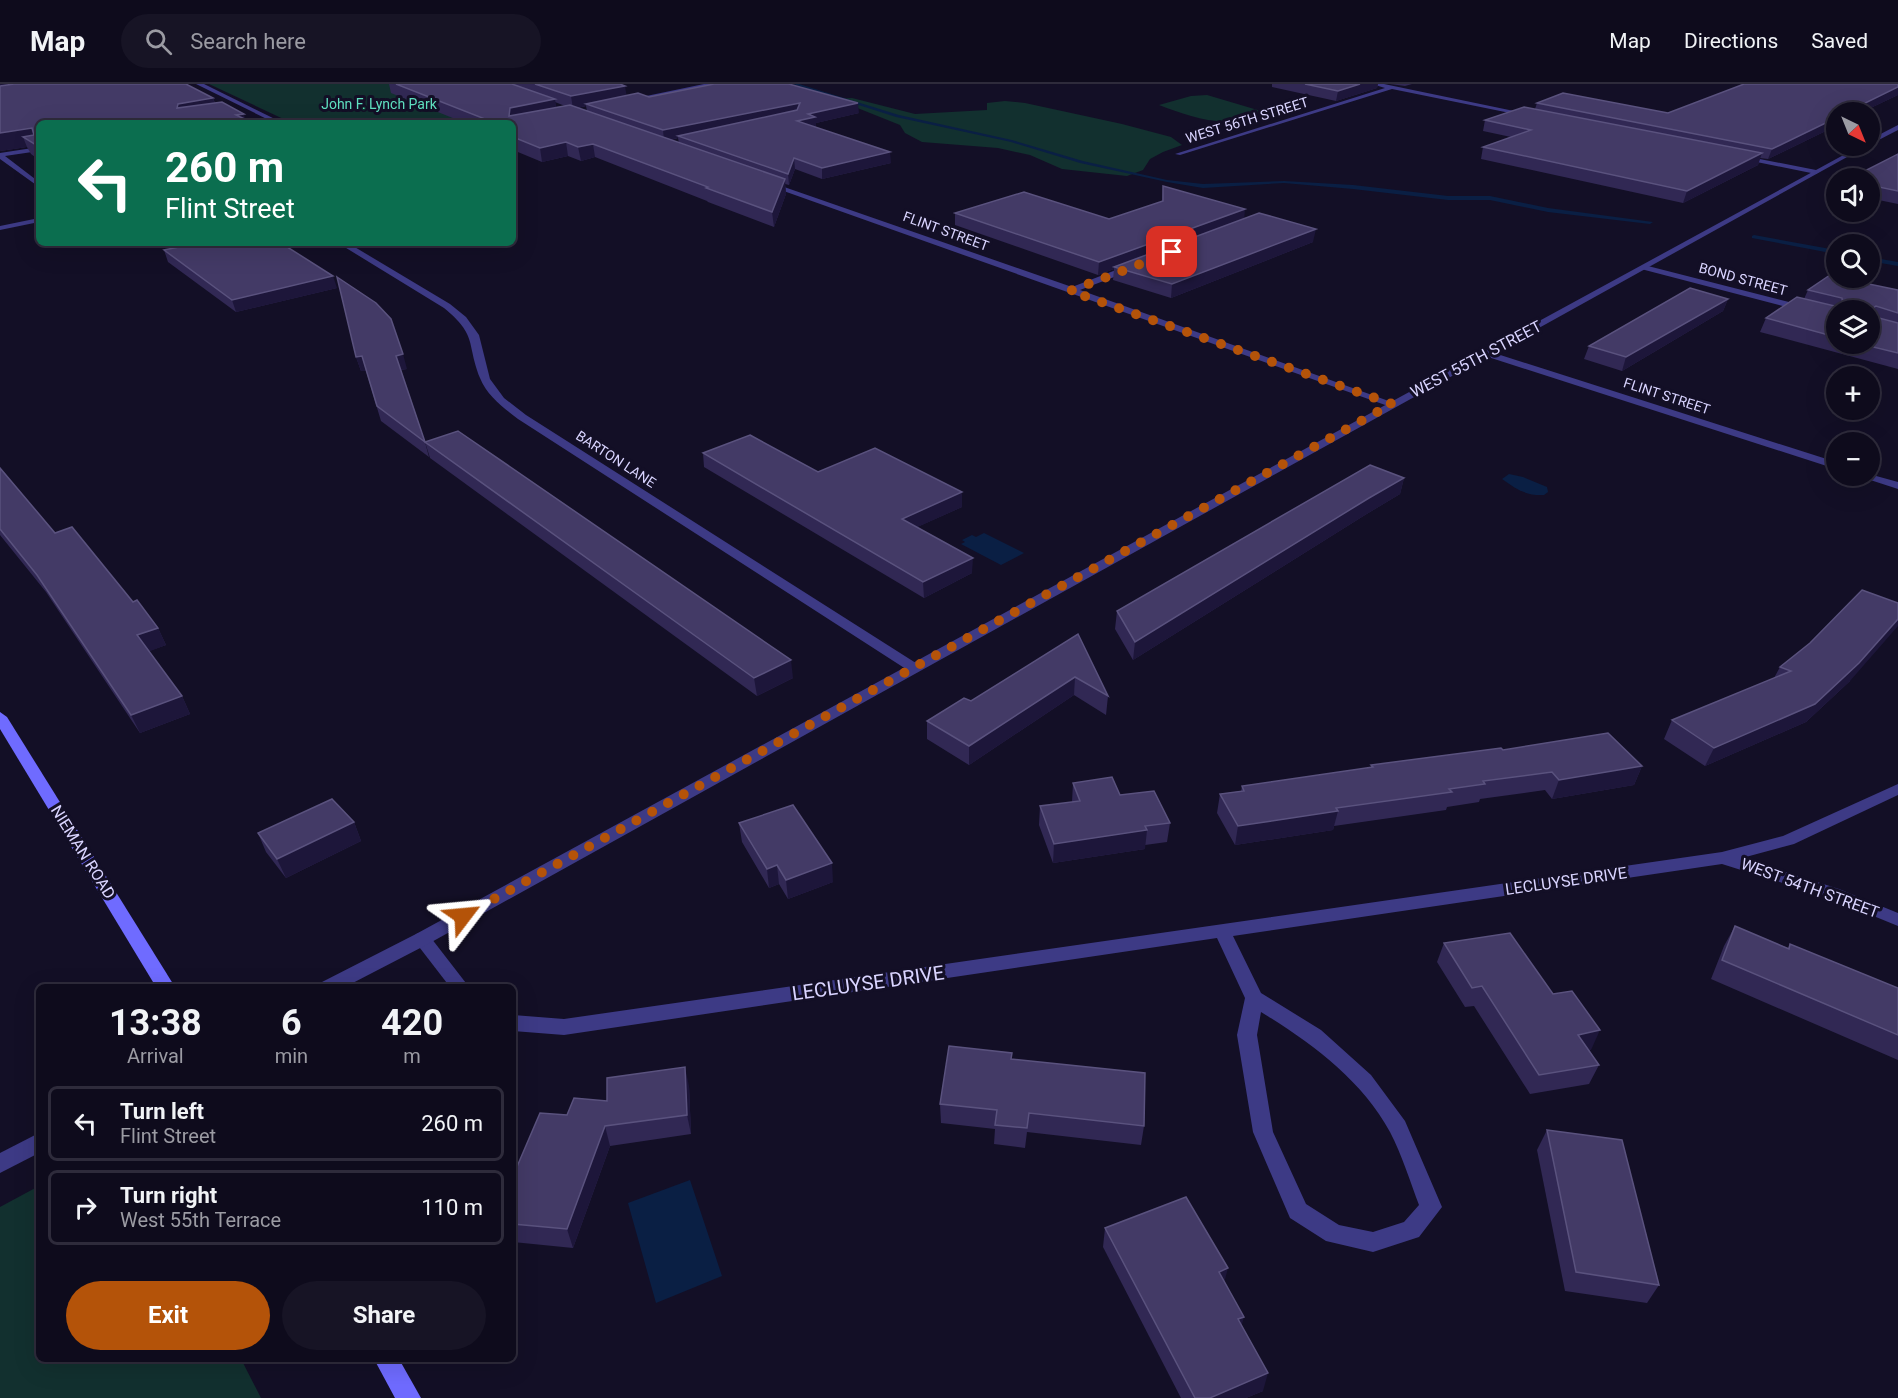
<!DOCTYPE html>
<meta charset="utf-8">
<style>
:root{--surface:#0e0b1c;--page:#171425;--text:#f1f3f6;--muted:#9b9ba3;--line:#2e2b3b;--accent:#b45309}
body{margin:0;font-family:Roboto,sans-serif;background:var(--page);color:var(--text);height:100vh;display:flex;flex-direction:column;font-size:22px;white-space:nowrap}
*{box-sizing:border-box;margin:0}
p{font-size:20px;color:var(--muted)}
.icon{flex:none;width:33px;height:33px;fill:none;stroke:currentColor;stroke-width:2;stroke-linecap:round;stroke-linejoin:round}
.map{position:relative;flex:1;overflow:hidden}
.sheet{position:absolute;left:36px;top:900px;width:480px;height:378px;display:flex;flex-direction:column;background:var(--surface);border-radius:9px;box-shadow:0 6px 24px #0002,0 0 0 2px var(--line)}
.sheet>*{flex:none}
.guide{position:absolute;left:36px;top:36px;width:480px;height:126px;border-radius:9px;box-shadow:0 6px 24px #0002,0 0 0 2px var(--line);background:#0b6e4f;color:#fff;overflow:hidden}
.needle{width:39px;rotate:137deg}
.controls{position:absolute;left:1826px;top:18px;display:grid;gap:12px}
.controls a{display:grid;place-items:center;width:54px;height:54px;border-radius:50%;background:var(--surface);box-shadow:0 6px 24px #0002,0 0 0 2px var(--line);font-size:30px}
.pin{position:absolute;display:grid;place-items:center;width:51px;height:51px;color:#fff;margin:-26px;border-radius:12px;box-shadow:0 3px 9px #0006}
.me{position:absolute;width:66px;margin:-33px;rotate:61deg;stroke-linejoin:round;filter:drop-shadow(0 0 4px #0008)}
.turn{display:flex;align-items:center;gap:21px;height:126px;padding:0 30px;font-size:27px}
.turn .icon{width:78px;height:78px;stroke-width:2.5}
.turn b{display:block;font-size:42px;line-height:51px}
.eta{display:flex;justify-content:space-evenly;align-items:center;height:102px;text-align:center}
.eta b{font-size:36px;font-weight:700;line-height:42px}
.action{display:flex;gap:12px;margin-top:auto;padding:12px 30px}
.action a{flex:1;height:69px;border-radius:36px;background:var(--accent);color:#fff;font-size:24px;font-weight:700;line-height:69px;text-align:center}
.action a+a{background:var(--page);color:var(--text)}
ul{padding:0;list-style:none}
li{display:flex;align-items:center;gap:18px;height:75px;margin:0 12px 9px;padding:0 18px;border:3px solid var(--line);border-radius:9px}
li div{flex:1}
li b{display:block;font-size:22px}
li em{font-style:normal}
header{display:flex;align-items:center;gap:36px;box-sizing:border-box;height:84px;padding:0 30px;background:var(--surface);border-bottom:2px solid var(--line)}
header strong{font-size:28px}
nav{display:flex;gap:33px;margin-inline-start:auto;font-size:21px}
.search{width:420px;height:54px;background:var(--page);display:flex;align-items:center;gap:15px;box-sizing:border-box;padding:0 21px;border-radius:33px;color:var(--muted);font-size:22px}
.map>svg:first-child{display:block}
</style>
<header>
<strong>Map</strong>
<div class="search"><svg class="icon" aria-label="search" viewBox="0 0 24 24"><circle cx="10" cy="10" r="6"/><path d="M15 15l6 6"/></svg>Search here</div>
<nav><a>Map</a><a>Directions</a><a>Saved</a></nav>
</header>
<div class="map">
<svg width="1898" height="1314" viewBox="0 0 1898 1314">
<rect width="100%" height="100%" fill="#130f26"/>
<g fill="#12302f">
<path d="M209,0H476L503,39H292Z"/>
<path d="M1207,11L1261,27C1230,48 1191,33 1159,21L1191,12Z"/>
<path d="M852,14L915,30L987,26V19L1005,17L1025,19L1122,40L1171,53L1182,61L1163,68L1150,75L1143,86L1127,92L1062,85L1030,71L998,64L922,58L905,49L900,41L835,15Z"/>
<path d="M39,1102V1275H241L261,1314H0V1123Z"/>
</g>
<g fill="#0a1f44">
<path d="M1509,390L1523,393L1547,403L1548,408L1544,411C1526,412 1516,405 1502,395Z"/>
<path d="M984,449L1024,469L1001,481L961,460L965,458L962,456L972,451L976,453Z"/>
<path d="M690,1096L722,1192L656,1219L628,1119Z"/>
</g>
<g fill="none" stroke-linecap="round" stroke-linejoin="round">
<g fill="#0a1f44" fill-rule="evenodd">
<path d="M793,0H799L899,31L1012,56L1083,77L1167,96L1203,100L1284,97L1353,101L1448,112H1490L1548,124L1653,138L1650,140L1548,128L1490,116H1448L1353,105L1284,99L1203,104L1167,98L1080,79L1011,58L896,33Z"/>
<path d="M1754,151L1836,166V170L1752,154V152Z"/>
<path d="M1869,173L1898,178V182L1869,177Z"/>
</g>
<g fill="#3d3a85" fill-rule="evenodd">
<path d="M196,0H204L283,39H275Z"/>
<path d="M704,0H716L630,18L627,16Z"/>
<path d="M1372,0H1384L1533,31L1530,33L1392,5L1180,71L1175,70L1385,4Z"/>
<path d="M39,63V67L5,72L39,98V103L0,75V69Z"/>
<path d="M1739,71L1816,86L1819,88L1816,90L1737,74Z"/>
<path d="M764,96L1072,203L1129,181H1135V185L1080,206L1397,320L1388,322L764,100Z"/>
<path d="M39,134V138L0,146V142Z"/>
<path d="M338,159H348L450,220L466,233L479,251L490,295L504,314L526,331L919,581L921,584L919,587H909L518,335C504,324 487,312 480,294C466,258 478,252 444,224Z"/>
<path d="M1644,181L1836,230V236L1641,185L1640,183Z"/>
<path d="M1485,268H1491L1836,378V385L1485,272Z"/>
<path d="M1869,390L1898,398V405L1858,392Z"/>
<path d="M1898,700V711L1794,760L1742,774L1839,805L1898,829V842L1827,813L1722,780L1233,852L1261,909L1321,946L1371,991L1405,1037L1442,1123L1419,1153L1373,1168L1326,1157L1290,1134L1253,1048L1237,951L1245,914L1217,854L564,951L513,947V931L564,935L1722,768L1783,752ZM1261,928C1310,958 1362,996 1390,1048C1402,1071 1410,1097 1419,1121L1404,1138L1373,1148L1339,1141L1306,1120L1273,1048L1257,951Z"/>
<path d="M422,848L428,850L469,903H450L413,855L416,850Z"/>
</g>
<g fill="#3d3a85" fill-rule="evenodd">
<path d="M1898,41V46L1869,61V56Z"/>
<path d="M1860,62H1867L428,860L345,903H320L322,898L416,850Z"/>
<path d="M39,1049V1069L0,1089V1069Z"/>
</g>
<g fill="#6f6bff" fill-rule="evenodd">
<path d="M0,628L7,633L175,903H156L0,645Z"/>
<path d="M374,1275H399L421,1314H395Z"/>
</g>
</g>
<g fill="#312854" fill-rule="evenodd">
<path d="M0,0L213,14L215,19L39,39V76L31,70L27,63L0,67Z"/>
<path d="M389,0H620L626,11L859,29L816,39V43L891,79L822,95L795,85L789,101L785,100L786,110L774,143L708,118L707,117L595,73L581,77L568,72L542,78L513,66V39H465L391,9ZM555,18L565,22L556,23ZM586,22L587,27L578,24ZM678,54L679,59L670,56L675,55Z"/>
<path d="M1272,0H1378L1377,4L1336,17L1272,3Z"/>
<path d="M1390,0H1412L1405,2Z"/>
<path d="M1898,11L1862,28H1836V42L1768,75L1760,74L1758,81L1683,119L1481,75L1483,63L1511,53L1483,47L1485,36L1535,25L1537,19L1668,29Z"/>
<path d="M1898,70V120L1869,114V94Z"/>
<path d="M1163,102L1244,134L1313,158L1171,214L1113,196L1114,185L1098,191L955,141V129L1109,135L1162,117Z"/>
<path d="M164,166L337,204L236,228L168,178Z"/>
<path d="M1808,206H1898V285L1760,248L1766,234L1804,215ZM1836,226L1869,260H1836Z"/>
<path d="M1728,215L1723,227L1622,287L1584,275L1589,262Z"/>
<path d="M356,273L407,285L401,286L425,358L429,373L381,337L366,287H361Z"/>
<path d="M425,358L793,594L757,612L430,374Z"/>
<path d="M703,369L818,388L962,423L917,443L972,489L924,514L704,383Z"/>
<path d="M0,384L55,449L133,518L158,544L166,561L149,567L182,612L190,630L140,649L46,508L0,451Z"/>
<path d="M1404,394L1400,410L1365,431L1133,576L1115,545L1117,527Z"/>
<path d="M1078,550L1108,612L1106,631L1074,611L969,681L927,655V637L971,617Z"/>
<path d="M1780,583L1850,597L1806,638L1705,682L1664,655L1672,636L1774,594Z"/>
<path d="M1503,666L1642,682L1634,701L1552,715L1545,706L1480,715L1479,718L1447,723L1446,726L1334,742L1333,746L1235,761L1217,729L1220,710L1241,707L1242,702L1371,684V681Z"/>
<path d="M1073,699L1120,711L1170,739L1167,758L1145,761V765L1053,779L1039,741L1040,722L1072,718Z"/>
<path d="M354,738L361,757L286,794L266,768L258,749Z"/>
<path d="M739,739L833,798L788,815L779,800L769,804L742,758Z"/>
<path d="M1735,842L1788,864L1790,860L1898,904V976L1711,895L1724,862Z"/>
<path d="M1444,859L1591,966H1589L1599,981L1589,1000L1530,1010L1474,922L1465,923L1437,878Z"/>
<path d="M1012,969L1011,975L1144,1042L1141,1061L1027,1048L1025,1064L994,1060L995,1045L941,1039L940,1020Z"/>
<path d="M689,1002L691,1050L610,1062L573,1164L513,1158V1092L567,1031L607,1017Z"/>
<path d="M1547,1046L1659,1201L1647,1219L1565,1207L1537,1066Z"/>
<path d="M1105,1144L1224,1198L1263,1307L1246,1314H1181L1103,1163Z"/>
</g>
<g fill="#1d163a">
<path d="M0,0H79L0,12Z"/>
<path d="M1360,0H1378L1377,4L1336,17L1338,7Z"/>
<path d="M625,2L627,14L586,20V22L573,25L571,12Z"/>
<path d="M1898,3V11L1862,28H1847Z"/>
<path d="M213,14L218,30L177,24L178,20Z"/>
<path d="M555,15L557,27L509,32L510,24Z"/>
<path d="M800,19V29L678,52V54L664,57L663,46Z"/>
<path d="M858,19L859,29L816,39V43L797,37L808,30Z"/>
<path d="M244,30L246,39L236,31Z"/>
<path d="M1836,34V42L1768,75L1772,65Z"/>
<path d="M32,44L39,60V68L36,61L23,53L27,63L0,67V49Z"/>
<path d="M566,58L568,72L542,78L540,64Z"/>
<path d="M593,60L595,73L581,77L578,63Z"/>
<path d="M890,68L891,79L822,95V84Z"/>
<path d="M1762,69L1758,81L1683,119L1687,107Z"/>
<path d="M794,74L795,85L789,101L788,90Z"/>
<path d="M785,95L786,110L774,143L772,128Z"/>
<path d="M1245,125L1244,137L1114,183V185L1098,191L1099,178Z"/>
<path d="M1316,145L1313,158L1171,214L1172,200Z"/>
<path d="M333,192L337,204L236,228L232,216Z"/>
<path d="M1728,215L1723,227L1622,287L1626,273Z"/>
<path d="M403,270L407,285L400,286L396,272Z"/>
<path d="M362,272L366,287H361L356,273Z"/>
<path d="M1404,394L1400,410L1365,431L1133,576L1135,558L1369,414Z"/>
<path d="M962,408V423L902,450V435Z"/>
<path d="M973,474L972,489L924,514L923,498Z"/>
<path d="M1898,535V542L1850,597L1806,638L1705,682L1714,664Z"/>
<path d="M158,544L166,561L145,569L137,551Z"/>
<path d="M791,576L793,594L757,612L754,594Z"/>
<path d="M1075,593L1074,611L969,681V662Z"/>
<path d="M182,612L190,630L140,649L131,631Z"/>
<path d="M1642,682L1634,701L1552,715L1559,696Z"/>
<path d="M1338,727L1333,746L1235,761L1238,742Z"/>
<path d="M354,738L361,757L286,794L277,775Z"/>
<path d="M1147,746L1145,765L1053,779L1054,760Z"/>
<path d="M832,779L833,798L788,815L786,796Z"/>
<path d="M777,781L779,800L769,804L767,785Z"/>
<path d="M1600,946L1591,966L1569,970L1578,951Z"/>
<path d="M685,983L689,1002L691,1050L687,1031Z"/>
<path d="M605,1042L610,1062L573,1164L567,1145Z"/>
<path d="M1228,1184L1223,1203L1219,1188Z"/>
<path d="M1244,1233L1239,1251L1238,1235Z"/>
<path d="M1268,1289L1263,1307L1246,1314H1210Z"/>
</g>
<g fill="#433a66" stroke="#5a527e" stroke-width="1.5">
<path d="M14,0H186L213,14L178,20L177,24L222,18L244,30L236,31L253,39H39V60L36,61L23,53L34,51L32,44L0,49V2Z"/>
<path d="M396,0H512L555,15L510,24L509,32L570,21L785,95L772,128L706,104L708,103L593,60L578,63L566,58L540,64L513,53V39H495Z"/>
<path d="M535,0H620L625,2L571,12Z"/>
<path d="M714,0H789L858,19L808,30L815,33L797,37L890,68L822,84L794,74L788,90L678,52L797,26L800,19L663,46L586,20L638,9L649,13Z"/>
<path d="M1305,0H1360L1338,7Z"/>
<path d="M1744,0H1898V3L1847,28H1836V34L1772,65L1537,19L1563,9L1668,29Z"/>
<path d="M1524,23L1762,69L1687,107L1483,63L1531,46L1485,36Z"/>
<path d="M1898,70V107L1869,101V94H1851Z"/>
<path d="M1163,102L1245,125L1099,178L955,129L1024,108L1109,135L1163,117Z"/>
<path d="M1259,129L1316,145L1172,200L1114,183Z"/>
<path d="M199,159H281L333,192L232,216L164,166Z"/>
<path d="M1830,191L1836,193V194H1840L1898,206V229L1876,222L1873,224L1875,233L1898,239V269L1861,260H1869V226H1836V253L1766,234L1797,213L1843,224L1842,214L1808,206Z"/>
<path d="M337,193L376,219L391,235L403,270L396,272L425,358L377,322L362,272L356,273Z"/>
<path d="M1690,204L1728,215L1626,273L1589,262Z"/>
<path d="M458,347L791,576L754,594L425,358Z"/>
<path d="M750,351L818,388L875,364L962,408L902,435L973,474L923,498L703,369Z"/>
<path d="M1370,381L1404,394L1369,414L1135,558L1117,527Z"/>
<path d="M0,384L55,449L72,443L133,518L137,516L158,544L137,551L182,612L131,631L37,491L0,445Z"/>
<path d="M1862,506L1898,519V535L1859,579L1815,620L1714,664L1672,636L1791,587L1780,583L1810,559Z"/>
<path d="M1078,550L1108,612L1075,593L969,662L927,637L964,614L971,617Z"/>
<path d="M1608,649L1642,682L1559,696L1552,688L1483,697L1485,700L1449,705L1452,708L1336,724L1338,727L1238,742L1220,710L1244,707L1242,702L1373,683L1371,681L1501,664L1503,666Z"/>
<path d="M1112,693L1120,711L1154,707L1170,739L1145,742L1147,746L1054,760L1040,722L1080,717L1073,699Z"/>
<path d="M332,715L354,738L277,775L258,749Z"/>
<path d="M793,721L832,779L786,796L777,781L767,785L739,739Z"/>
<path d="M1735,842L1789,865L1790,860L1898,904V951L1722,876Z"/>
<path d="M1510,849L1553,910L1572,907L1600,946L1578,951L1599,981L1539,991L1482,902L1472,904L1444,859Z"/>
<path d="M949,962L1012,969L1011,975L1145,989L1144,1042L1029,1029L1027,1044L995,1041L997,1026L940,1020Z"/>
<path d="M685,983L687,1031L605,1042L567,1145L513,1140V1092L540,1029L567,1031L574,1014L607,1017V994Z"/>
<path d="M1547,1046L1622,1056L1659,1201L1576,1188Z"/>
<path d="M1186,1113L1228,1184L1219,1188L1244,1233L1238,1235L1268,1289L1210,1314H1195L1105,1144Z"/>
</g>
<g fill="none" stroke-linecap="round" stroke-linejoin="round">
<path stroke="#b45309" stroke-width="10" stroke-dasharray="0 18" d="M463,832L1392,320L1070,207L1172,168"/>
</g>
<g text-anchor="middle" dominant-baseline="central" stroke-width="6" stroke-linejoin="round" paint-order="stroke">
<g font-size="14" fill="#5fe0c0" stroke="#130f26">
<text x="379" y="20">John F. Lynch Park</text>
</g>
<g font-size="14" fill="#d9d4ff" stroke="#130f26">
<text transform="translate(1247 36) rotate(-17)">WEST 56TH STREET</text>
<text transform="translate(946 147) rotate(20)">FLINT STREET</text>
<text transform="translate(1743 195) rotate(15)">BOND STREET</text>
<text transform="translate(1667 312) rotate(18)">FLINT STREET</text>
<text transform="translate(616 375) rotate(33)">BARTON LANE</text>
</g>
<g font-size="16" fill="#d9d4ff" stroke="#130f26">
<text transform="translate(1476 275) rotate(-28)">WEST 55TH STREET</text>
<text transform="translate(83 768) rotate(58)">NIEMAN ROAD</text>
<text transform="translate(1566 797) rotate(-8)">LECLUYSE DRIVE</text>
<text transform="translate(1810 804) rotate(20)">WEST 54TH STREET</text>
</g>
<g font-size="20" fill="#d9d4ff" stroke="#130f26">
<text transform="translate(868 899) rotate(-8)">LECLUYSE DRIVE</text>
</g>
</g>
</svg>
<div class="controls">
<a><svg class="needle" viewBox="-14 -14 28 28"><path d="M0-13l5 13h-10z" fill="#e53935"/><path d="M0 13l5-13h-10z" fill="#9b9ba3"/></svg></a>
<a><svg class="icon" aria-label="sound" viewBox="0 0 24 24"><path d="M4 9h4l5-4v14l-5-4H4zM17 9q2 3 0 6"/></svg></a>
<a><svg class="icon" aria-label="search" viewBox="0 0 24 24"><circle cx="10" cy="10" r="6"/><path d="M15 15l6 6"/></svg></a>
<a><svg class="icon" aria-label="layers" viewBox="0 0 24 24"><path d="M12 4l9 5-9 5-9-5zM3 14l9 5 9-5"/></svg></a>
<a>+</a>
<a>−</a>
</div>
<div class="pin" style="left:1172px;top:168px;background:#d93025"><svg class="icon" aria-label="arrive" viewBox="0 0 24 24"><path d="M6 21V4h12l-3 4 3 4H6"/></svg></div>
<svg class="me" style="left:463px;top:832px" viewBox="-20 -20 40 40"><path d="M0-17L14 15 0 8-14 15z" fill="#b45309" stroke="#fff" stroke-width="4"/></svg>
<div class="guide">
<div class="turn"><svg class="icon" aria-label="left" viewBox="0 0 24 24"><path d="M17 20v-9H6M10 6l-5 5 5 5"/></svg><div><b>260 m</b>Flint Street</div></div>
</div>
<section class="sheet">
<div class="eta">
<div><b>13:38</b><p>Arrival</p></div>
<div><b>6</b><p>min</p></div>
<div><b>420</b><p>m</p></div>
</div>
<ul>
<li><svg class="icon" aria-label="left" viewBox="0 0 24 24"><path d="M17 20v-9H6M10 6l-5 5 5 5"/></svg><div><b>Turn left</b><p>Flint Street</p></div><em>260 m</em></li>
<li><svg class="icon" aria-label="right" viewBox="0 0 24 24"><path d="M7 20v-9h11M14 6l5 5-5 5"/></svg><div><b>Turn right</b><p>West 55th Terrace</p></div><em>110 m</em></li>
</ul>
<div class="action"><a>Exit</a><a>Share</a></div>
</section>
</div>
